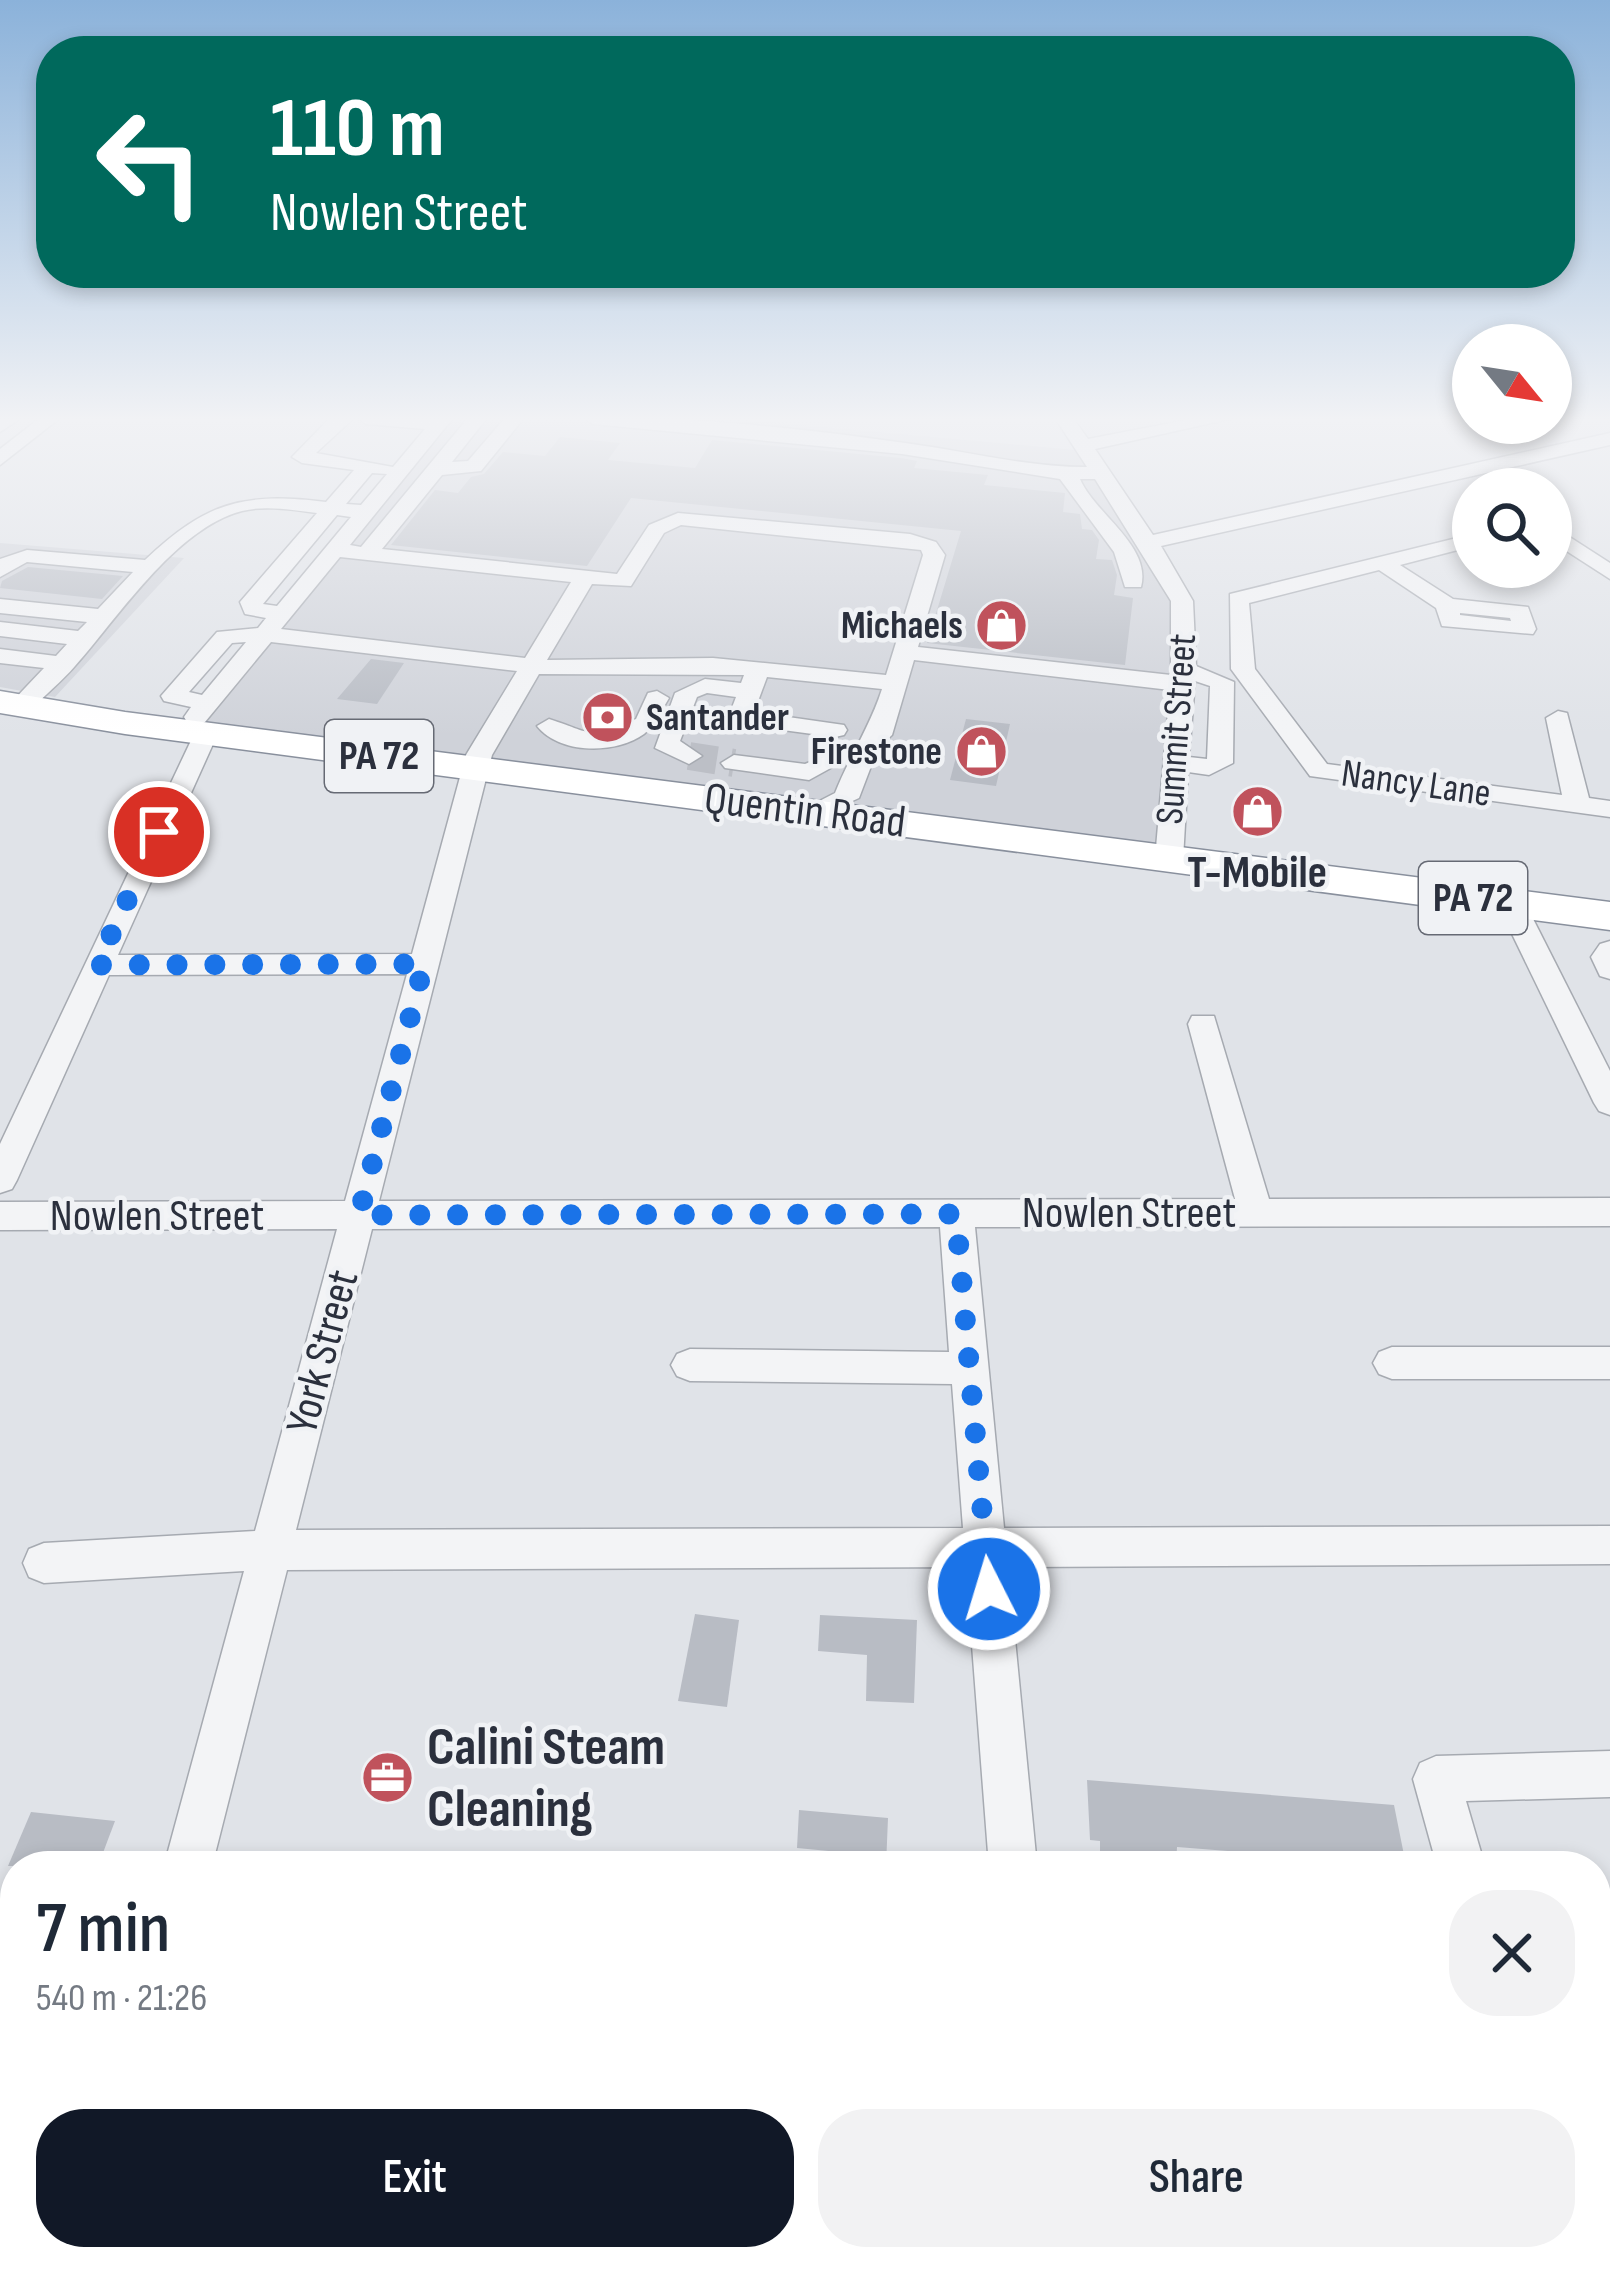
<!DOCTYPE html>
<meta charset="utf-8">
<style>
:root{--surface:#fff;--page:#f2f2f3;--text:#1f2937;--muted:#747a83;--accent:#111827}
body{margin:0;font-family:"Sofia Sans Condensed",sans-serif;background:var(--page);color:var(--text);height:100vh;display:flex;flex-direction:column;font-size:45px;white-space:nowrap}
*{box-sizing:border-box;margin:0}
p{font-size:39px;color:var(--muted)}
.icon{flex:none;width:66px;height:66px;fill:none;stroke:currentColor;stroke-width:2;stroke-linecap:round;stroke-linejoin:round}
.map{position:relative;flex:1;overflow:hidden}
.details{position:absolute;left:0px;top:1851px;width:1611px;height:420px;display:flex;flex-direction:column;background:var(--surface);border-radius:48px 48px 0 0;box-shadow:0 6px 18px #0003}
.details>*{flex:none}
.banner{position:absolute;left:36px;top:36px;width:1539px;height:252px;border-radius:48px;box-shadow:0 6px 18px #0003;background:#00695c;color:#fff;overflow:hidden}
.needle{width:78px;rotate:120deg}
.fabs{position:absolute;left:1452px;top:324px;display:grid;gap:24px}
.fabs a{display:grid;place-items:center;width:120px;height:120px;border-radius:50%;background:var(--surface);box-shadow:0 6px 18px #0003;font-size:60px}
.pin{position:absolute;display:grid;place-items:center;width:102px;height:102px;color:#fff;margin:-51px;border:6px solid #fff;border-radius:50%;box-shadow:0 3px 12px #0007}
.me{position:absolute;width:132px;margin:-66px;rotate:355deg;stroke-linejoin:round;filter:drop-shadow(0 0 9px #0008)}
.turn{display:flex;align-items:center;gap:42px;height:252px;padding:0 36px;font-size:54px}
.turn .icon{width:156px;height:156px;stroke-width:2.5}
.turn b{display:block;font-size:84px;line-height:102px}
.round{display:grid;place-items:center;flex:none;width:126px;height:126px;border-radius:48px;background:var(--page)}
.headline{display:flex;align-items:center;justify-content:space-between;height:204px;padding:0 36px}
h1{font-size:72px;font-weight:600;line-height:90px}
.cta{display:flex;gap:24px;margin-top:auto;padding:24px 36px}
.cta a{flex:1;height:138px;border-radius:48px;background:var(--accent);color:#fff;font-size:48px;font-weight:600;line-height:138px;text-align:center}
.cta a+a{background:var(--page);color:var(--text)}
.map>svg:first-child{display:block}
</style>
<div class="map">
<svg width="1610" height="2271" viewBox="0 0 1610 2271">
<rect width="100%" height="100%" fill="#e0e3e8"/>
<g fill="#cfd2d9">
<path d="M444,418H725L1086,451L1177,590L1169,859L184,731Z"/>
<path d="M0,543L184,558L55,697L0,687Z"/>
</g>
<g fill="#b8bcc4">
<path d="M560,437L620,443L608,460L695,468L712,440L901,458L917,461L914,468L988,475L984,485L1065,493L1063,512L1080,514L1082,529L1092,530L1099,540L1096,559L1112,560L1117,575L1114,595L1133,598L1125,665L927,643L961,531L631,498L587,566L391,545L435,490L458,493L471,477L484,474L503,452L545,456Z"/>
<path d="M28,567L123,576L102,599L0,588L2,581Z"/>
<path d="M371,659L404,663L377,704L337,699Z"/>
<path d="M601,699L631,703L622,720L586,727Z"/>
<path d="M966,719L1010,724L996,786L950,780Z"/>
<path d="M695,1614L739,1620L727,1707L678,1701Z"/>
<path d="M820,1615L917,1620L914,1703L866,1701L867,1655L818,1651Z"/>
<path d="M1087,1780L1394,1805L1406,1865L1177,1847L1176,1866H1100V1841L1090,1840Z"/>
<path d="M799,1810L888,1818L886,1866H838L839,1852L797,1848Z"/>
<path d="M31,1812L115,1821L98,1866H8Z"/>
</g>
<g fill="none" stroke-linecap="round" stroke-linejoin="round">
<g stroke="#bcbfc6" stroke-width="28" stroke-dasharray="28 14" stroke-linecap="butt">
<path d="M689,756L734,763"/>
<path d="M825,764L833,743"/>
</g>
<defs>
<g id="minor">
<path d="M0,418H21L0,432Z"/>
<path d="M40,418H60L0,465V449Z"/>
<path d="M330,418H354L316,453L393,467L425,429L366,424L357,418H453L350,545L361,547L468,418H487L452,462L468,461L505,418H524L481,471L442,475L382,549L617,574L649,525L678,513L910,534L936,542L945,555L918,647L1171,675V601L1095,479H1080C1095,514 1152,546 1141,587H1125L1114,552L1060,479L902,454L593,424L584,418C689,416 800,428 905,443C966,451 1026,467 1087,467L1055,418H1073L1088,439L1197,418H1234L1095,449L1153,535L1610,433V445L1161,546L1193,601L1196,666L1234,682L1233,763L1209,775L1188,772L1183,859L1169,868L1155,859L1170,690L914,660L892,735L878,748L859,798L811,820L798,812L835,793C850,755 870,727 882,689L767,677L754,712L844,725L847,730L844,735L835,737L731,723L728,718L736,697L707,693L697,697L680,741L702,756L689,764L655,748L675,693L705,679L741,683L744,675L539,674L492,755L379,1201L1235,1199L1188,1024L1192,1016H1214L1269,1199L1610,1198V1226L975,1227L1004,1528L1610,1526V1564L1008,1567L1037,1866H989L966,1567L287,1570L212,1866H164L244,1571L44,1583L29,1577L23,1563L29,1549L44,1543L255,1531L337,1229L0,1230V1202L345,1201L407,974L109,975L17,1180L12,1189L0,1193V1144L197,728H215L218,733L118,955L412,954L466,755L517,671L271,642L205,722H187L184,717L191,707L164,701L161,696L217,632L258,628L266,618L245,614L240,602L317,513C293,510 265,505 242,511C175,528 115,622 75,666C62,681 44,696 29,711L20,713L8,706L44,668L0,663V649L56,656L67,644L0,636V622L78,631L87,622L0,613V599L98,609L133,572L27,562L0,577V559L27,550L145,560C207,502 242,492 326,502L354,470L302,463L292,457ZM372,473L387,474L361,505L346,504ZM337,515L351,517L277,606L263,604ZM681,525L921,550L923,555L886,675L713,658L547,660L592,584L631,586L664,533ZM340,557L571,582L525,658L281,629ZM246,642L202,695L189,692L232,643ZM1195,681L1210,686L1207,759L1189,757ZM940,1227L949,1352L690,1349L677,1354L671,1365L677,1376L690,1381L952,1384L963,1528L296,1530L372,1229Z"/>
<path d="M1551,525L1610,563V579L1551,541Z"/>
<path d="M1473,534V546L1400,565L1453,599L1528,607L1536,629L1533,634L1442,626L1436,608L1379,570L1249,603L1255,669L1327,764L1562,795L1546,718L1558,711L1567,713L1589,798L1610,801V817L1310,776L1231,669L1230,594ZM1460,613L1510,618L1511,621L1460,615Z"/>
<path d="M657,691L669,698C660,713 654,726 644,734C615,755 559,754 537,726L549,719C596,734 585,740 636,719L648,693Z"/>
<path d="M734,755L805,764L825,756L838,764L809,780L725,768L721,763Z"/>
<path d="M1511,894L1525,903L1610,1071V1115L1599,1111L1594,1103L1497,903Z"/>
<path d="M1610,941V979L1600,976L1591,957L1600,944Z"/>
<path d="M1392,1347H1610V1379H1392L1379,1374L1373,1363L1379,1352Z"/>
<path d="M1610,1751V1797L1466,1801L1485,1866H1437L1413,1779L1420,1763L1436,1756Z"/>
<path d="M101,2256H157L156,2271H100Z"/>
<path d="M555,2256H604L608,2266L606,2271H549Z"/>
<path d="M1412,2256H1468L1472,2271H1416Z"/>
</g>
<g id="major">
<path d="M0,2032L15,2033V2099L0,2098Z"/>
<rect x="1596" y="2047" width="14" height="66"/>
</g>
<path id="highway" d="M0,691L125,712L1610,902V930L125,734L0,713Z"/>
</defs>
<use href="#minor" stroke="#a6aab1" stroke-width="3"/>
<use href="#major" stroke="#a1a7b2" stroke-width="3"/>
<use href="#highway" stroke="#89909d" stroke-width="3"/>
<use href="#minor" fill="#f3f4f6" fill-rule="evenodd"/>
<use href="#major" fill="#fff" fill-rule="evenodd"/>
<use href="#highway" fill="#fff" fill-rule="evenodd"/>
</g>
<linearGradient id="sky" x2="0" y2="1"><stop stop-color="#8bb2da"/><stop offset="0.57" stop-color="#f1f2f5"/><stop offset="1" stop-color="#f1f2f5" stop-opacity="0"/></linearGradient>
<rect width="1610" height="736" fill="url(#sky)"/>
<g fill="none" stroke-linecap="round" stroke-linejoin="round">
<path stroke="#1a73e8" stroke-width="21" stroke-dasharray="0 37.8" d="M159,832L97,965L424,964L359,1215L956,1214L989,1589"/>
</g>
<defs>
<symbol id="shop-disc" viewBox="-11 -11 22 22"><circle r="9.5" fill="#c0525c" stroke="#f0f2f5"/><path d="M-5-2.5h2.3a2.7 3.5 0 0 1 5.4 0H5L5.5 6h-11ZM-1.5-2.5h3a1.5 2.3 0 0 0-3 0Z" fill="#fff"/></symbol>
<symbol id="bank-disc" viewBox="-11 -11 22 22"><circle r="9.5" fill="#c0525c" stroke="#f0f2f5"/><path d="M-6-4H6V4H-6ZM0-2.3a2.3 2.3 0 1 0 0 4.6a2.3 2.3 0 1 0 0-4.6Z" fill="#fff"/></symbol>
<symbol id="office-disc" viewBox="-11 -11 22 22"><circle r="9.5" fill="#c0525c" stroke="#f0f2f5"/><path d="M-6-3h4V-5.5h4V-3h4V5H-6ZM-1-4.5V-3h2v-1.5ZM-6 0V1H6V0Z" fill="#fff"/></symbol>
</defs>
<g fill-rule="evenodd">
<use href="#shop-disc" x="972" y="596" width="59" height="59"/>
<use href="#bank-disc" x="578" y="688" width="59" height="59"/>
<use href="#shop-disc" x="952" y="722" width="59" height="59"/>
<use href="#shop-disc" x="1228" y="782" width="59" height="59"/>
<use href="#office-disc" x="358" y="1748" width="59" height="59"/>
</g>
<g text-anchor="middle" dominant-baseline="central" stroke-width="9" stroke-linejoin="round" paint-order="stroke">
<g font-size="39" font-weight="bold" fill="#2b303d" stroke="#f0f2f5" text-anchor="end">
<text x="963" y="626">Michaels</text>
<text x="646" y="718" text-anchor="start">Santander</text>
<text x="942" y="752">Firestone</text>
</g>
<g font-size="39" fill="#2b303d" stroke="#f0f2f5">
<text transform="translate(1177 729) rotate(-86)">Summit Street</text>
<text transform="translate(1416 784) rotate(8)">Nancy Lane</text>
</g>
<g fill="#f0f2f5" stroke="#666a74" stroke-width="3">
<rect x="325" y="720" width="108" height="72" rx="9"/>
<rect x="1419" y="862" width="108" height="72" rx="9"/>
</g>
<g font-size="42" font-weight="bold" fill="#2b303d">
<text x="379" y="756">PA 72</text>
<text x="1473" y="898">PA 72</text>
</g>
<g font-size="45" fill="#2b303d" stroke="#f0f2f5">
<text transform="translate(805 811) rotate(7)">Quentin Road</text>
<text x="1129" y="1213">Nowlen Street</text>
<text x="157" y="1216">Nowlen Street</text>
<text transform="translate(323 1352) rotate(-75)">York Street</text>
</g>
<g font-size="45" font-weight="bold" fill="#2b303d" stroke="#f0f2f5">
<text x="1257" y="873">T-Mobile</text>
</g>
<g font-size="54" font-weight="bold" fill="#2b303d" stroke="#f0f2f5" text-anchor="start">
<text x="427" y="1747">Calini Steam<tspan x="427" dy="62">Cleaning</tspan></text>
</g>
</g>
</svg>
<div class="fabs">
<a><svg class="needle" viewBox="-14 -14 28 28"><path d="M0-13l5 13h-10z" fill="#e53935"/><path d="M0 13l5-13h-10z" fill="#747a83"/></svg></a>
<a><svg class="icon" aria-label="search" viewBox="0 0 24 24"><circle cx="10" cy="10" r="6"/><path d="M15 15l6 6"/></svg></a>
</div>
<div class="pin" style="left:159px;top:832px;background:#d93025"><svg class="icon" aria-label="arrive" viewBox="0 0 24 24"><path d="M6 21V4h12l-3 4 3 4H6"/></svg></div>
<svg class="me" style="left:989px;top:1589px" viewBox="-20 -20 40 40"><circle r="17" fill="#1a73e8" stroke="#fff" stroke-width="3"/><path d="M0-11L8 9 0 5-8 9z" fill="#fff"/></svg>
<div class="banner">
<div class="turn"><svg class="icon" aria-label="left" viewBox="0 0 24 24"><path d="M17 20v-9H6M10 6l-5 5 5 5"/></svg><div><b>110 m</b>Nowlen Street</div></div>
</div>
<section class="details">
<div class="headline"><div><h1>7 min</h1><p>540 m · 21:26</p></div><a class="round"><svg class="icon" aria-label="close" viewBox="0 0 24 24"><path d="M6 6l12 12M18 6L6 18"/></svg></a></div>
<div class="cta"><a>Exit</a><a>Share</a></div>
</section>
</div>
